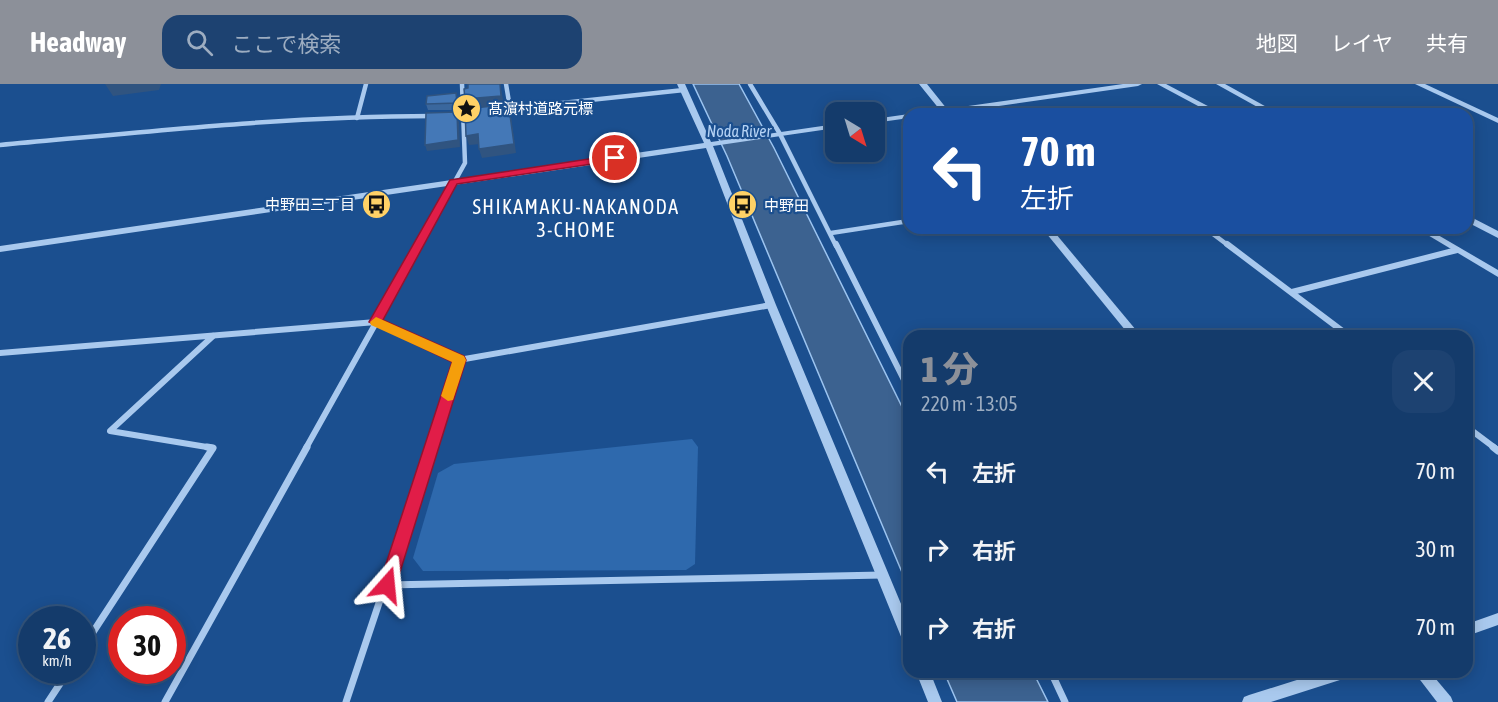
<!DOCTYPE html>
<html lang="ja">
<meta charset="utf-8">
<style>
:root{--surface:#143b6b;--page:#1d4271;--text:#f1f3f6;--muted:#9dadc1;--line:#33557e;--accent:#8c9099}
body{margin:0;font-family:"Asap Condensed","Noto Sans JP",sans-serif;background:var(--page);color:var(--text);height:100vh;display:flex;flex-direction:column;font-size:22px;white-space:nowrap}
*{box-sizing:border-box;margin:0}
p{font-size:20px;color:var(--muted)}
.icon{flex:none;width:33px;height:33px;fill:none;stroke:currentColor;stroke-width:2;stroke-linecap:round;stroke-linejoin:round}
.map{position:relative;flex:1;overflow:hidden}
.sheet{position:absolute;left:903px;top:246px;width:570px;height:348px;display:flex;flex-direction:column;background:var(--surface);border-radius:18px;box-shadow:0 3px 15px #0003,0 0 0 2px var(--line)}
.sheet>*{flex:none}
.guide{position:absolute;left:903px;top:24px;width:570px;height:126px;border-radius:18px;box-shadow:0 3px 15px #0003,0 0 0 2px var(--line);background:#1a4fa0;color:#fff;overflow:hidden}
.needle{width:39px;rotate:142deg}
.fabs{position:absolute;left:825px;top:18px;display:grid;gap:12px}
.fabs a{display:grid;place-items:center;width:60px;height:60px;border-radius:12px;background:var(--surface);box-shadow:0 3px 15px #0003,0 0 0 2px var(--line);font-size:30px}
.speed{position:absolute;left:18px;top:522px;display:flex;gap:12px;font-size:30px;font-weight:700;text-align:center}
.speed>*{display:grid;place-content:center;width:78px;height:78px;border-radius:50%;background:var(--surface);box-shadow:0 3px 15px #0003,0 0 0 2px var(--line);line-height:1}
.speed small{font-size:15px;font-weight:400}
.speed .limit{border:9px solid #d22;background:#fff;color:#111}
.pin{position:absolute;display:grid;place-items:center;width:51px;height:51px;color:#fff;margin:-26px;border:3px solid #fff;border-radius:50%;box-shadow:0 2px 6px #0007}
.me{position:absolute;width:66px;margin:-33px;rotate:18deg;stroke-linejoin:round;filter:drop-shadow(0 0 4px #0008)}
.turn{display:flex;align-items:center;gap:21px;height:126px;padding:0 18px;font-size:27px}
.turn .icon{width:78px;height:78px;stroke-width:2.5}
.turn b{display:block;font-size:42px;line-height:51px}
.round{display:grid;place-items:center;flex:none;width:63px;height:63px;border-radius:18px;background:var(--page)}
.headline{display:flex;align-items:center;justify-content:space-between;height:102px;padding:0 18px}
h1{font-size:36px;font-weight:800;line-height:45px;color:var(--accent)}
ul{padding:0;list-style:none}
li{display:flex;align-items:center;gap:18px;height:78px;padding:0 18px}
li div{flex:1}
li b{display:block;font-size:22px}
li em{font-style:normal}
header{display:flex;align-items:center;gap:36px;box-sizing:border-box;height:84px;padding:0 30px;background:var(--accent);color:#fff}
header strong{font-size:28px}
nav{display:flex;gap:33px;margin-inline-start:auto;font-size:21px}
.search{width:420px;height:54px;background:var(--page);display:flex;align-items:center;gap:15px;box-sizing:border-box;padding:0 21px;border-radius:18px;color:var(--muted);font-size:22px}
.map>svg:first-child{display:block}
</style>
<header>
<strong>Headway</strong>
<div class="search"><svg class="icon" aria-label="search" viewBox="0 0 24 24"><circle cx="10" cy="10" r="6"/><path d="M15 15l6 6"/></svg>ここで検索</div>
<nav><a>地図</a><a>レイヤ</a><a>共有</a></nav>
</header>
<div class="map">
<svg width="1498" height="618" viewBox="0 0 1498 618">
<rect width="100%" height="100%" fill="#1b4f8f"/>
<path fill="#2e69ad" d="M692,355L698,363L695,480L686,486L423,487L413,474L438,389L454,380Z"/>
<g fill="#3c6290" stroke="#9cc4f0" stroke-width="1.5">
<path d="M693,0H739L774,64L909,337V505L727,72Z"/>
<path d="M944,588H1033L1048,618H957Z"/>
</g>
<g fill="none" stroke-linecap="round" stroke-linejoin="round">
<g stroke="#a9c9ee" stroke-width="4.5">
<path d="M506,0L510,24"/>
<path d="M750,0L780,50L836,162"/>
<path d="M496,26L684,6"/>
<path d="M357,34L366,0"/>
<path d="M0,61C144,48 289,32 433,32"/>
<path d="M1205,144L1229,162"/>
<path d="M831,149L909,137"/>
<path d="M419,162L465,79L462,0"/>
</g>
<g stroke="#a9c9ee" stroke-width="6">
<path d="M836,160L909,306"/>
<path d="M1227,160L1349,252"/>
<path d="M1292,208L1457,166"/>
<path d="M0,269L376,238L459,276L771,221"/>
<path d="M1467,343L1495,364"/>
<path d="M213,364L110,347L213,252"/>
<path d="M306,364L420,160"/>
<path d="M431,364L459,276"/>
</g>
<g stroke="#a9c9ee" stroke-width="7">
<path d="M1493,363L1498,367"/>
<path d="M387,501L882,491"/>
<path d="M82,565L213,364L207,363"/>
<path d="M1051,588L1065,618"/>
<path d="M48,618L69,586"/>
<path d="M165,618L307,363"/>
<path d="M346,618L431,363"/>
</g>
<g fill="#a9c9ee" fill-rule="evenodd">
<path d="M677,0H685L711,58L836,40V44L713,62L776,221L909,539V561L904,559L902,555L766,221L706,64L0,168V162L704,59Z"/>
<path d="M919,0H927L947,25L1123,0H1142L1138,2L950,29L951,30H920L924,28L940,26Z"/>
<path d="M1157,0H1166L1223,30H1213Z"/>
<path d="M1216,0H1225L1279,30H1270Z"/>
<path d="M1415,0H1425L1498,34V39Z"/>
<path d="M909,30V34L874,39V35Z"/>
<path d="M1467,131L1498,147V154L1467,138Z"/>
<path d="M1042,144H1051L1141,252H1130Z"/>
<path d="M1416,144H1426L1498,186V193Z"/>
<path d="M1498,529V541L1467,552V540Z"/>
<path d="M916,588H930L942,618H928Z"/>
<path d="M1322,588H1350L1348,593L1343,595L1271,618H1242L1244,613L1249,611Z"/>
<path d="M1414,588H1430L1451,613L1453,618H1437Z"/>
</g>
</g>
<path fill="#3a679d" d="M458,15V26H428L426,20Z"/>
<g fill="#305480">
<path d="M105,0H161L159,6L113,12Z"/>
<path d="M500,0L504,21H502L505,34L467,25L465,15Z"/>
<path d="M456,9L458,15V26L457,19Z"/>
<path d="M509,24L511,33L516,69L482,74L479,65Z"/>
<path d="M457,28L459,35L460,63L427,67L425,61Z"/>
<path d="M478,50L481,60L469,61L466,52Z"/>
</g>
<g fill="#4478b7" stroke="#305480" stroke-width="1.5">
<path d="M468,0H500L501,12L465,15L464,5L468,4Z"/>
<path d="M456,9L457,19L426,20L427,12Z"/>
<path d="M502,21L503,25L509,24L514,60L479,65L478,50L466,52L465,25Z"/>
<path d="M457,28L458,56L425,61L426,29Z"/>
</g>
<path fill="#e11d48" stroke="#92132f" stroke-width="1.5" d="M615,71L620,74L619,76L457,100L383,236L464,272L466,276L396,501L393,506L387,508L381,506L379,501L452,278L369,238L450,96Z"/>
<path fill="#f59e0b" d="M376,233L464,272L466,276L453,316L448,317L441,312L452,278L371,241L370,238Z"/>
<defs>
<symbol id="sight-disc" viewBox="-11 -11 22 22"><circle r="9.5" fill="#ffd166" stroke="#1b4f8f"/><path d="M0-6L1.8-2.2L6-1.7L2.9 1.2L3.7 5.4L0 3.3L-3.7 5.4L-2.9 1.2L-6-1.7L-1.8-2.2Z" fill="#111"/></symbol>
<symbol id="bus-disc" viewBox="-11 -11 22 22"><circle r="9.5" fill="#ffd166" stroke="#1b4f8f"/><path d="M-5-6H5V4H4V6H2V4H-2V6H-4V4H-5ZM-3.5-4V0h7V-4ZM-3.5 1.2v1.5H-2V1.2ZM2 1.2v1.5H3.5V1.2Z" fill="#111"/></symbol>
</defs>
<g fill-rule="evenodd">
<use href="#sight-disc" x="450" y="8" width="33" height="33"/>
<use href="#bus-disc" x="360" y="104" width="33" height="33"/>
<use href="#bus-disc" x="726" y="104" width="33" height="33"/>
</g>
<g text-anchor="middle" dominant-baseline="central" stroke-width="4.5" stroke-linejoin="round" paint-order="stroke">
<g font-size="15" fill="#fff" stroke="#1b4f8f" text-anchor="start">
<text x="488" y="24">髙濵村道路元標</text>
<text x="355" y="120" text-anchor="end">中野田三丁目</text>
<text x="764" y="121">中野田</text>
</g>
<g font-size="16" font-style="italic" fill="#b5d3f5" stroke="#1b4f8f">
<text x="739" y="47">Noda River</text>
</g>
<g font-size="20" letter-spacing="1.5" fill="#fff" stroke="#1b4f8f">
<text x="576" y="122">SHIKAMAKU-NAKANODA<tspan x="576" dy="23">3-CHOME</tspan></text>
</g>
</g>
</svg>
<div class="fabs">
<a><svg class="needle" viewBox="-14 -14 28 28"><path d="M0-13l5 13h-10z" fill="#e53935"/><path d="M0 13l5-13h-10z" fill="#9dadc1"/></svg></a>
</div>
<div class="speed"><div>26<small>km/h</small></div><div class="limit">30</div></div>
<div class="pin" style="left:615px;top:74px;background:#d93025"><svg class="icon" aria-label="arrive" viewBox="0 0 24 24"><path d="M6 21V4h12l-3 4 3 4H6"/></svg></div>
<svg class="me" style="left:387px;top:501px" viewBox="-20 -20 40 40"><path d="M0-17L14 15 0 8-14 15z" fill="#e11d48" stroke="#fff" stroke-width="4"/></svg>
<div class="guide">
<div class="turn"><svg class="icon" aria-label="left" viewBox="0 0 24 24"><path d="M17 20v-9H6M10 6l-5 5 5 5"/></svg><div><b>70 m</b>左折</div></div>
</div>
<section class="sheet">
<div class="headline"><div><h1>1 分</h1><p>220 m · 13:05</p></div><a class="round"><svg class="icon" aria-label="close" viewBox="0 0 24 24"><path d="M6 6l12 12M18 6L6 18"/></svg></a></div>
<ul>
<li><svg class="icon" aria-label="left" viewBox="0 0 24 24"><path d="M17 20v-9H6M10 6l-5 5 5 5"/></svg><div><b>左折</b></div><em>70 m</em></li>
<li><svg class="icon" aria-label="right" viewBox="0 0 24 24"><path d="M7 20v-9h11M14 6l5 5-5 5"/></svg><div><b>右折</b></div><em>30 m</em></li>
<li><svg class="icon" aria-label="right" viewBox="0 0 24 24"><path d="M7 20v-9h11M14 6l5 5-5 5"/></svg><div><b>右折</b></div><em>70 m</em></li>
</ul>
</section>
</div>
